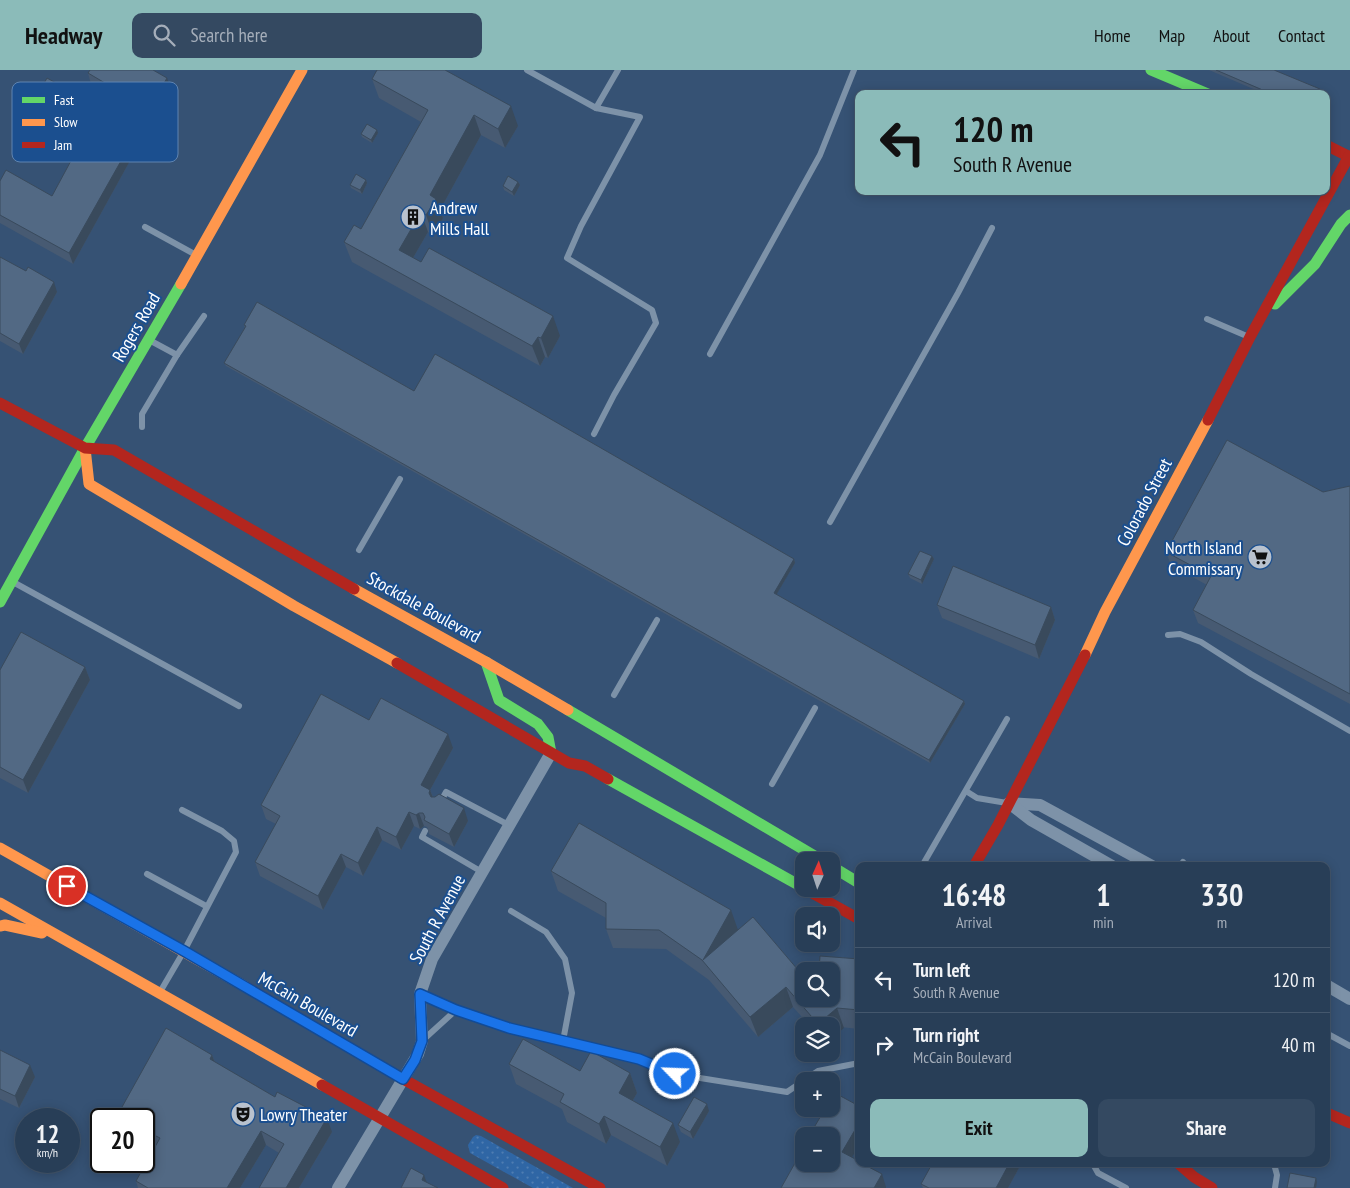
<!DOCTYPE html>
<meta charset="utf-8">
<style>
:root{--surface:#283e57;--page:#344961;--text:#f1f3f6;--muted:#a5aeba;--line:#44576d;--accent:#8bbbb9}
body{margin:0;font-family:"PT Sans Narrow",sans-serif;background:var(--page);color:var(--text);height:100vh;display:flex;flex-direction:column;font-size:19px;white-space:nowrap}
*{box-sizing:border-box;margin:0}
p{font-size:16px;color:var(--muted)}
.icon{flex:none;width:28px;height:28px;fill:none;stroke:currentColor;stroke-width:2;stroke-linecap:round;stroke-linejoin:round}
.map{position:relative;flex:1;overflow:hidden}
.panel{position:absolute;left:855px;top:792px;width:475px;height:305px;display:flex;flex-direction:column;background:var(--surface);border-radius:10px;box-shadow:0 2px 12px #0003,0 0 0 1px var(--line)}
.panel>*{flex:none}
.guide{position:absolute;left:855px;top:20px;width:475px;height:105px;border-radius:10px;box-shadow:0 2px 12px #0003,0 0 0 1px var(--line);background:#8bbbb9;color:#111;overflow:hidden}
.needle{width:32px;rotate:3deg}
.controls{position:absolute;left:795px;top:782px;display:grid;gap:10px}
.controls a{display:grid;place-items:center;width:45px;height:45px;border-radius:10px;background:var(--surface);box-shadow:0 2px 12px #0003,0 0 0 1px var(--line);font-size:25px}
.speed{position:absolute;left:15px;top:1038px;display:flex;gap:10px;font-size:25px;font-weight:700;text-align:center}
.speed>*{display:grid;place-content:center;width:65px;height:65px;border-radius:50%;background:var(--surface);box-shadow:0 2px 12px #0003,0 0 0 1px var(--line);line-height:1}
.speed small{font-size:12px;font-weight:400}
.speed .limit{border:2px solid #111;border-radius:8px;background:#fff;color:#111}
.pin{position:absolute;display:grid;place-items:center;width:42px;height:42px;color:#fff;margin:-21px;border:2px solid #fff;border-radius:50%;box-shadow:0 1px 5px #0007}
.me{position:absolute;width:55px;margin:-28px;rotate:294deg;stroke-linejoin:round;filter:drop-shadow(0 0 4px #0008)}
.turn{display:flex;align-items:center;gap:18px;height:105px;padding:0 15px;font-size:22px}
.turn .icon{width:65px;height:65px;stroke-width:2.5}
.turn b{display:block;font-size:35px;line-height:42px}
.eta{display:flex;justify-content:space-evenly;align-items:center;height:85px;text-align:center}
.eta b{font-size:30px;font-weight:700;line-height:35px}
.primary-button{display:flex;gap:10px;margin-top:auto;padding:10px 15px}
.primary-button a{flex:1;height:58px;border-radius:10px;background:var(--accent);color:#111;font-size:20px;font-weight:700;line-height:58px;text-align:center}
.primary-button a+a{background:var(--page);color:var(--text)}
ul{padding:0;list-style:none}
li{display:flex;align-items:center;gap:15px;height:65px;padding:0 15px;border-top:1px solid var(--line)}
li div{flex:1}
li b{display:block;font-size:19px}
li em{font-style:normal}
header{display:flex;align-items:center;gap:30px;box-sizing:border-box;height:70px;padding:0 25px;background:var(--accent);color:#111}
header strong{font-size:24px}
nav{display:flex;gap:28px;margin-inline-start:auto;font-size:18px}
.search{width:350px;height:45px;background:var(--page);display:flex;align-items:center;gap:12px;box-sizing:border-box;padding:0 18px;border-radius:10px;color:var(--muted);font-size:19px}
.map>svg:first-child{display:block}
</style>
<header>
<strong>Headway</strong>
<div class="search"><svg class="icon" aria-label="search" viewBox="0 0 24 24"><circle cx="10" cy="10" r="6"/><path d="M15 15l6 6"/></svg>Search here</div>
<nav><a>Home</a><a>Map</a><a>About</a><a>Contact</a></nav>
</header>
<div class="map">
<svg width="1350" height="1118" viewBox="0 0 1350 1118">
<defs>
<pattern id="grass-dots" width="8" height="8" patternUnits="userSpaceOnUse" patternTransform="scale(1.25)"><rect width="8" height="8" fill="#2f66a5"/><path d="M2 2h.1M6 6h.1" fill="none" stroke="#4e7db2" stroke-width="1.8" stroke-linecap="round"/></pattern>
</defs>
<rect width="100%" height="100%" fill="#365274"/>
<path fill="url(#grass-dots)" d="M476,1065L481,1066L573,1118H533L470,1083L468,1075L473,1067Z"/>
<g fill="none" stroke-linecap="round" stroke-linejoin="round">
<g stroke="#7d92a8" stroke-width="6">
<path d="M527,0L596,38L640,47L581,156L567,188L652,240L656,253L614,325L594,364"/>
<path d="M596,38L618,0"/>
<path d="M145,157L196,185"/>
<path d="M1207,249L1249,267"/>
<path d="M151,271L177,285"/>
<path d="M710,284L820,85L854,0"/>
<path d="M142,357V344L177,285L204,246"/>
<path d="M830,452L958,223L992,158"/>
<path d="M359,480L400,409"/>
<path d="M13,512L239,636"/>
<path d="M1168,565L1180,564L1201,572L1251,604L1350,661"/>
<path d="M614,625L657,550"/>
<path d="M772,714L815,638"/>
<path d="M966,721L977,728L1007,733"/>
<path d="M440,733L446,722L509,755"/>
<path d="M425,761L422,767L482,802"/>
<path d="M922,796L1007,649"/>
<path d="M1180,796L1183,792"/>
<path d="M147,804L206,836"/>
<path d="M511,841L546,862L565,889L572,923L563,971"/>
<path d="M160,922L184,881L236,782L234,771L222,761L182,740"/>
<path d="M420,924L456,940L509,958L639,989L675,1004L787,1022L818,1001L859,993"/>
<path d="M1326,963L1350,976"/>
<path d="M423,970L456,940"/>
<path d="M1093,1094L1098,1103L1126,1118"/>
<path d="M1274,1094L1277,1105L1275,1118"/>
</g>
<g stroke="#7d92a8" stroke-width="12">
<path d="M1009,733L1040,735L1152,796"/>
<path d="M1009,733L1031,750L1112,796"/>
<path d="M1326,915L1350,929"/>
<path d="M338,1118L418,984L422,971L420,924L432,889L551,683"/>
</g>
<g stroke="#63d668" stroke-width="11">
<path d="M1151,0L1208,24"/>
<path d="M1275,234L1315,194L1341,154L1350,145"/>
<path d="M0,532L85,378L181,214"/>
<path d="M486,592L499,630L538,654L548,667L551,683"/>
<path d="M568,640L823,791"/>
<path d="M608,709L804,818"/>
<path d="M831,796L859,813"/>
</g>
<g stroke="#ff974d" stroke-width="11">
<path d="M181,214L302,0"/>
<path d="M85,378L89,414L294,536L397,593"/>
<path d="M354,519L486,592L568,640"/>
<path d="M1085,585L1105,542L1208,350"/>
<path d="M0,778L246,917"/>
<path d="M0,833L322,1015"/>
<path d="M0,856L5,855L42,863"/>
</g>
<g stroke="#b3261e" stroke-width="11">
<path d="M1326,75L1350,87"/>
<path d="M0,333L85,378L114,380L354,519"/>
<path d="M1208,350L1250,267L1349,86"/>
<path d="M397,593L569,693L585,696L608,709"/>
<path d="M974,796L998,755L1085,585"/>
<path d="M805,819L859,849"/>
<path d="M246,917L403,1009L600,1118"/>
<path d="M322,1015L503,1118"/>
<path d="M1327,1043L1350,1053"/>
<path d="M1179,1094L1194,1107L1212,1118"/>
</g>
</g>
<g fill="#475a72">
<path d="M1209,0H1274L1320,19L1321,23V24H1265Z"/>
<path d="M88,3L171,18L153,49L91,14Z"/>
<path d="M372,9L518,56L505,78L481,65L440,140L443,148L433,165L428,162L413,188L560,266L548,288L545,287L540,296L352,192L344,172L361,159L421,52L379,28Z"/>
<path d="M20,57L142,69L73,194L0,153V111L52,126L70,93L24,67Z"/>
<path d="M378,63L372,73L362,67L361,64Z"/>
<path d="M366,110L367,113L362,124L351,118L350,115Z"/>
<path d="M518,112L520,115L514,126L504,120L503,116Z"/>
<path d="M0,187L57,222L23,284L0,271Z"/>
<path d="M244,255L414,321L794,489L795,493L776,525L964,631L965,634L930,693L226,296L224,293L245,258Z"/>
<path d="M1350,416V634L1198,553L1193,540L1207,515L1171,495L1166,482L1323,422Z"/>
<path d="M932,486L934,489L922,514L910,508L908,504Z"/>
<path d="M937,535L1051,537L1055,550L1039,589L942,548Z"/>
<path d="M85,597L90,610L28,723L0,708V600Z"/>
<path d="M369,650L453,678L430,720L433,727L468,751L454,777L429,764L427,757L424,756L420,759L414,756L401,780L382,770L363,806L346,797L323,840L260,806L255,792L276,754L266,749L261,735Z"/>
<path d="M551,801L738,860L804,929H831L859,889V959L831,956H810L793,937L758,967L709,910L666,879L613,878L606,859V848L558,821Z"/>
<path d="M0,980L35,1007L19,1038L0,1029Z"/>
<path d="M212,985L215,992L332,1062L299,1118H259L279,1083L266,1075L240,1118H138L136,1111L155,1077L144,1071V1049H118L117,1046Z"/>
<path d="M509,994L580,1001L630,1003L637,1023L633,1030L680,1072L667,1096L611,1065L606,1074L567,1052L562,1039L516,1014Z"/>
<path d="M1326,1027L1331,1032L1330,1034H1326Z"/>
<path d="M709,1041L693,1069L681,1062L678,1055Z"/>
<path d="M1020,1096L1008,1118H923L921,1114Z"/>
</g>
<g fill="#394a5c">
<path d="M167,8L171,18L153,49L149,39Z"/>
<path d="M511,36L518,56L505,78L498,59Z"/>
<path d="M474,45L481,65L440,140L443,148L433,165L426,145L430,125Z"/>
<path d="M139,59L142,69L73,194L69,183Z"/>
<path d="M377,60L378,63L372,73L371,70Z"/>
<path d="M366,110L367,113L362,124L360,120Z"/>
<path d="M518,112L520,115L514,126L512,122Z"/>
<path d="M421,142L428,162L406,200L399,180Z"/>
<path d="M54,212L57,222L23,284L19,274Z"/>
<path d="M553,246L560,266L548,288L541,268Z"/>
<path d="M538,267L545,287L540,296L532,276Z"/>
<path d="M932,486L934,489L922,514L921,510Z"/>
<path d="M794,489L795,493L775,527L774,523Z"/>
<path d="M1051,537L1055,550L1039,589L1035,575Z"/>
<path d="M85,597L90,610L28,723L23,710Z"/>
<path d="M964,631L965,634L930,693L929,690Z"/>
<path d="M448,664L453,678L430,720L435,733L421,715Z"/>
<path d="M464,738L468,751L454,777L449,764Z"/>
<path d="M409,742L414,756L401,780L396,767Z"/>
<path d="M419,743L424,756L420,759L416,745Z"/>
<path d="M377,757L382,770L363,806L358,793Z"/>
<path d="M341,784L346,797L323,840L318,826Z"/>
<path d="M731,840L738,860L703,890Z"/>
<path d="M786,917L793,937L758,967L750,947Z"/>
<path d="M837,938L844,958L831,969V956H819L818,954Z"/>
<path d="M212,985L217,998L210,989Z"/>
<path d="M30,995L35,1007L19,1038L15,1026Z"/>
<path d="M630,1003L637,1023L626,1042L619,1023Z"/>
<path d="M707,1034L709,1041L693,1069L690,1062Z"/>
<path d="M604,1046L611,1065L606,1074L599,1054Z"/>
<path d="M327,1048L332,1062L299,1118H286Z"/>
<path d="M673,1053L680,1072L667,1096L660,1077Z"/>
<path d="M859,1053V1075L847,1096L842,1082Z"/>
<path d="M261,1061L266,1075L240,1118H227Z"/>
<path d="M1009,1094H1019L1020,1096L1008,1118H996Z"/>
<path d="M882,1104L886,1117V1118H874Z"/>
<path d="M424,1105L428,1116L422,1110Z"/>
<path d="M1316,1108L1317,1112L1316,1118H1314Z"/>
</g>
<g fill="#526984" stroke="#394a5c">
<path d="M90,0H153L167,8L149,39L88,3Z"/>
<path d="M377,0H445L511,36L498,59L474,45L430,125L436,129L426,145L421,142L399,180L421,192L429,178L553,246L541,268L538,267L532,276L344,172L354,155L361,159L428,40L372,9Z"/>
<path d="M1216,0H1274L1320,19L1318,24H1272Z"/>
<path d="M47,8L139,59L69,183L0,145V111L6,100L52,126L73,87L20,57Z"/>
<path d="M367,54L377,60L371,70L361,64Z"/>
<path d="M356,104L366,110L360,120L350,115Z"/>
<path d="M508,106L518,112L512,122L503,116Z"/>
<path d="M0,187L26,201L28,197L54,212L19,274L0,263Z"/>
<path d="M257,232L414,321L435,284L521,332L794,489L774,523L964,631L929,690L224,293L246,256L244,255Z"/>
<path d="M1227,370L1323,422L1350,416V624L1193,540L1211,506L1166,482Z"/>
<path d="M920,481L932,486L921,510L908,504Z"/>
<path d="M953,496L1051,537L1035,575L937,535Z"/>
<path d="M21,562L85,597L23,710L0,697V600Z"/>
<path d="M321,624L369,650L381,628L448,664L421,715L430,720L429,723L431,727H435L439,724L464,738L449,764L424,750L425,747L423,743H419L416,745L409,742L396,767L377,757L358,793L341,784L318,826L255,792L280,746L261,735Z"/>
<path d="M579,753L731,840L703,890L753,847L804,907V929H831V901H819L820,886L859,889V940L837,938L818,954L786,917L750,947L702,890L659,860L606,859V833L551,801Z"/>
<path d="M166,958L212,985L210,989L275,1027L277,1022L327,1048L286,1118H259L284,1074L261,1061L227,1118H148L136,1111L160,1068L144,1060V1049H122L117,1046Z"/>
<path d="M523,969L580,1001L591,981L630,1003L619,1023L673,1053L660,1077L604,1046L599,1054L560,1032L564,1024L509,994Z"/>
<path d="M0,980L30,995L15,1026L0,1019Z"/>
<path d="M833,1022L859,1036V1053L842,1082L859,1091V1094H863L882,1104L874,1118H781L804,1077V1094H831V1066H809L825,1039H831V1026Z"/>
<path d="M694,1027L707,1034L690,1062L678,1055Z"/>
<path d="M1326,1027L1330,1028L1329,1030L1326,1031Z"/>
<path d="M932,1094H1009L996,1118H929L921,1114Z"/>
<path d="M411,1098L424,1105L422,1110L438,1118H401Z"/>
<path d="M1290,1103L1316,1108L1314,1118H1287Z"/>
</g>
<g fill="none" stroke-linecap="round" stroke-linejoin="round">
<defs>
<path id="route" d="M67,816L184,881L403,1009L415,990L422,971L420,924L456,940L509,958L639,989L675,1004"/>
</defs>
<use href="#route" stroke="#114b97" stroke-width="12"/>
<use href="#route" stroke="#1a73e8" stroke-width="9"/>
</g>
<defs>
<symbol id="building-disc" viewBox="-11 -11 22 22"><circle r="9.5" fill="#b9c2ce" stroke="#1b4f8f"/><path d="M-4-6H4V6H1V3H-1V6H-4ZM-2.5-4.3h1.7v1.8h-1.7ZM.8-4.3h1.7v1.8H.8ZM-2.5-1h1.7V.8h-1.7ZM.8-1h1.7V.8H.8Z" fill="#111"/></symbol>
<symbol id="supermarket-disc" viewBox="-11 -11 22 22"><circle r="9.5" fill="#b9c2ce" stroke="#1b4f8f"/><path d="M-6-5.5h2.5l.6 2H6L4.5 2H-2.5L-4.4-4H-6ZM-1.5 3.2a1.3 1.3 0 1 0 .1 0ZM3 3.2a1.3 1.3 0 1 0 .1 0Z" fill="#111"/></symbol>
<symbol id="theatre-disc" viewBox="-11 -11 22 22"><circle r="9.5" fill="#b9c2ce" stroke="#1b4f8f"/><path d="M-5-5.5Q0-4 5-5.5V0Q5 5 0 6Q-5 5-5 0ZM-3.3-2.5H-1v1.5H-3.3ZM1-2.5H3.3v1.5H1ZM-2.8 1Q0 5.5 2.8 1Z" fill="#111"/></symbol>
</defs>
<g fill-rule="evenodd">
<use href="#building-disc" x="399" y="133" width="28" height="28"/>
<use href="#supermarket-disc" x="1246" y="473" width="28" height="28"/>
<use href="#theatre-disc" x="229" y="1030" width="28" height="28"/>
</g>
<g text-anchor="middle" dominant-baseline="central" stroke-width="4" stroke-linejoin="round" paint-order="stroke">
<g font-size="18" fill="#fff" stroke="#1b4f8f" text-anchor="start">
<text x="430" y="137">Andrew<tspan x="430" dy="21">Mills Hall</tspan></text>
<text x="1242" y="477" text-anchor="end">North Island<tspan x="1242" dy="21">Commissary</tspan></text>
<text x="260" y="1044">Lowry Theater</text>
</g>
<g font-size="18" fill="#fff" stroke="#1b4f8f">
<text transform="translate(136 257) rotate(-60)">Rogers Road</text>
<text transform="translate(1144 432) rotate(-62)">Colorado Street</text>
<text transform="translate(424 537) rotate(29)">Stockdale Boulevard</text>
<text transform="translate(437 849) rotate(-62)">South R Avenue</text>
<text transform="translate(308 934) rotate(30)">McCain Boulevard</text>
</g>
</g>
<rect x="12" y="12" width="166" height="80" rx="8" fill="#1b4f8f" stroke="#5f84b1" stroke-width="1"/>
<rect x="22" y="27" width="23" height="6" fill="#63d668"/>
<rect x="22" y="49" width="23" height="7" fill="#ff974d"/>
<rect x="22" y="72" width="23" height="6" fill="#b3261e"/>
<g font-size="14" fill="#fff">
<text x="54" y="35">Fast</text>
<text x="54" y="57">Slow</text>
<text x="54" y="80">Jam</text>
</g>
</svg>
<div class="controls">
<a><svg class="needle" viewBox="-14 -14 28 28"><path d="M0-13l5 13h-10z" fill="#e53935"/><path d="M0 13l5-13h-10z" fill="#a5aeba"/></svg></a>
<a><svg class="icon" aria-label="sound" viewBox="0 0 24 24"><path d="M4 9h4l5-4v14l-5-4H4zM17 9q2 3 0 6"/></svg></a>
<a><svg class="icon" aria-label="search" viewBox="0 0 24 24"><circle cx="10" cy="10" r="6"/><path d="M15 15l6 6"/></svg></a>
<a><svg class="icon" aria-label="layers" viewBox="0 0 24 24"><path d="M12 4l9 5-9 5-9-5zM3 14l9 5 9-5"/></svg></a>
<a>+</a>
<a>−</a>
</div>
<div class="speed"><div>12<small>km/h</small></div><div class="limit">20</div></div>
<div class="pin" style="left:67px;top:816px;background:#d93025"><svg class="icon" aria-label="arrive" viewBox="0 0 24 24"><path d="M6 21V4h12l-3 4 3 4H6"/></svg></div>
<svg class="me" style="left:675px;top:1004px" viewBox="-20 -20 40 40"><circle r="17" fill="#1a73e8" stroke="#fff" stroke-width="3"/><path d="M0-11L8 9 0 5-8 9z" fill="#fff"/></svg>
<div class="guide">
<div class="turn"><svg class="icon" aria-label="left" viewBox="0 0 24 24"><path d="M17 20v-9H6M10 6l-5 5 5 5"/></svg><div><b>120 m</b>South R Avenue</div></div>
</div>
<section class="panel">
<div class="eta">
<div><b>16:48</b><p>Arrival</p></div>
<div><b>1</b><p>min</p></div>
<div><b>330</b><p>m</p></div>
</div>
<ul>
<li><svg class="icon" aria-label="left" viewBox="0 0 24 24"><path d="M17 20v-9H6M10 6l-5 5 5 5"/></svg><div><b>Turn left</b><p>South R Avenue</p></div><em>120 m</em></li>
<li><svg class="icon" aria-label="right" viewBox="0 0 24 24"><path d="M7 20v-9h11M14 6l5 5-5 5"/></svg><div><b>Turn right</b><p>McCain Boulevard</p></div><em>40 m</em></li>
</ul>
<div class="primary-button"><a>Exit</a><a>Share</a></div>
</section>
</div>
